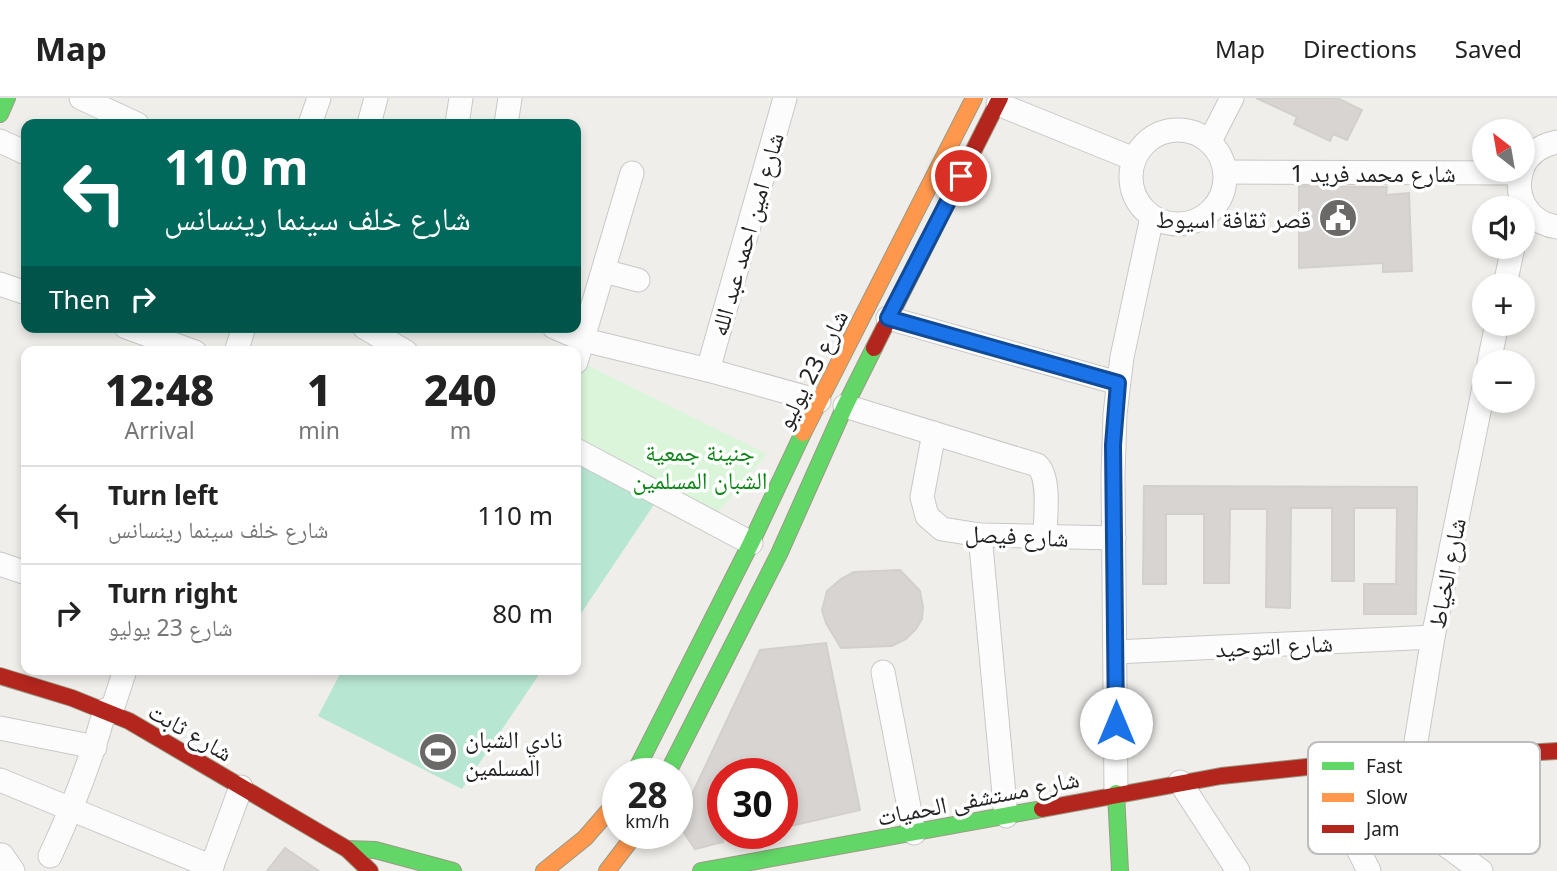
<!DOCTYPE html>
<meta charset="utf-8">
<style>
:root{--surface:#fff;--page:#f2f2f2;--text:#222;--muted:#767676;--line:#e0e0e0}
body{margin:0;font-family:"Noto Sans","Noto Naskh Arabic",sans-serif;background:var(--page);color:var(--text);height:100vh;display:flex;flex-direction:column;font-size:26px;white-space:nowrap}
*{box-sizing:border-box;margin:0}
p{font-size:23px;color:var(--muted)}
.icon{flex:none;width:38px;height:38px;fill:none;stroke:currentColor;stroke-width:2;stroke-linecap:round;stroke-linejoin:round}
.map{position:relative;flex:1;overflow:hidden}
.side{position:absolute;left:21px;top:248px;width:560px;height:329px;display:flex;flex-direction:column;background:var(--surface);border-radius:14px;box-shadow:0 4px 10px #0003}
.side>*{flex:none}
.top-card{position:absolute;left:21px;top:21px;width:560px;height:214px;border-radius:14px;box-shadow:0 4px 10px #0003;background:#00695c;color:#fff;overflow:hidden}
.needle{width:46px;rotate:329deg}
.fabs{position:absolute;left:1472px;top:21px;display:grid;gap:14px}
.fabs a{display:grid;place-items:center;width:63px;height:63px;border-radius:50%;background:var(--surface);box-shadow:0 4px 10px #0003;font-size:35px}
.speed{position:absolute;left:602px;top:660px;display:flex;gap:14px;font-size:35px;font-weight:700;text-align:center}
.speed>*{display:grid;place-content:center;width:91px;height:91px;border-radius:50%;background:var(--surface);box-shadow:0 4px 10px #0003;line-height:1}
.speed small{font-size:18px;font-weight:400}
.speed .limit{border:10px solid #d22;background:#fff;color:#111}
.pin{position:absolute;display:grid;place-items:center;width:60px;height:60px;color:#fff;margin:-30px;border:4px solid #fff;border-radius:50%;box-shadow:0 2px 7px #0007}
.me{position:absolute;width:77px;margin:-38px;rotate:0deg;stroke-linejoin:round;filter:drop-shadow(0 0 5px #0008)}
.turn{display:flex;align-items:center;gap:24px;height:147px;padding:0 28px;font-size:32px}
.turn .icon{width:91px;height:91px;stroke-width:2.5}
.turn b{display:block;font-size:49px;line-height:60px}
.then{display:flex;align-items:center;height:66px;padding:0 28px;background:#0003;gap:14px;font-size:26px}
.eta{display:flex;justify-content:space-evenly;align-items:center;height:119px;text-align:center}
.eta b{font-size:42px;font-weight:800;line-height:49px}
ul{padding:0;list-style:none}
li{display:flex;align-items:center;gap:21px;height:98px;padding:0 28px;border-top:2px solid var(--line)}
li div{flex:1}
li b{display:block;font-size:26px}
li em{font-style:normal}
header{display:flex;align-items:center;gap:42px;box-sizing:border-box;height:98px;padding:0 35px;background:var(--surface);border-bottom:2px solid var(--line)}
header strong{font-size:33px}
nav{display:flex;gap:38px;margin-inline-start:auto;font-size:24px}
.map>svg:first-child{display:block}
</style>
<header>
<strong>Map</strong>
<nav><a>Map</a><a>Directions</a><a>Saved</a></nav>
</header>
<div class="map">
<svg width="1557" height="773" viewBox="0 0 1557 773">
<rect width="100%" height="100%" fill="#f0eeeb"/>
<path fill="#daf5da" d="M581,264L767,356L714,419L576,345V278Z"/>
<g fill="#b7e6d2">
<path d="M576,359L657,402L576,523Z"/>
<path d="M342,572H542L462,691L318,618Z"/>
</g>
<g fill="#d7d4d2" stroke="#d3d0cc" stroke-width="2">
<path d="M1256,0H1337L1362,12L1347,42L1333,36L1330,43L1294,26L1297,19Z"/>
<path d="M1299,88L1387,89L1386,97L1409,95L1412,173L1383,174V165L1299,170Z"/>
<path d="M1144,388L1417,389L1416,516H1364V486H1396L1397,410H1354V483H1332V410H1291L1290,510L1266,509L1267,411H1230L1229,485H1204V416H1166V486H1143Z"/>
<path d="M900,472L920,493L923,509L922,521L916,531L906,541L892,548L841,550L826,525L822,512L827,493L841,481L854,474Z"/>
<path d="M826,545L860,712L782,730V676H723V744L695,751L678,726L760,552Z"/>
<path d="M285,750L319,773H267Z"/>
</g>
<g fill="none" stroke-linecap="round" stroke-linejoin="round">
<defs>
<g id="street">
<path d="M81,0L137,26"/>
<path d="M998,6L1134,61"/>
<path d="M310,26L319,0"/>
<path d="M369,26L376,0"/>
<path d="M457,26L461,0"/>
<path d="M506,26L510,0"/>
<circle cx="1178" cy="79" r="47"/>
<path d="M0,43L26,55"/>
<path d="M1210,43L1232,0"/>
<path d="M1522,70C1529,55 1541,47 1557,44"/>
<path d="M1522,72C1513,99 1529,125 1557,129"/>
<path d="M1225,74L1520,75"/>
<path d="M604,173L638,182"/>
<path d="M0,186L26,195"/>
<path d="M1505,187L1513,149"/>
<path d="M888,220L1118,285"/>
<path d="M126,229L195,254"/>
<path d="M364,229L406,254"/>
<path d="M554,229L584,242L708,272L819,303"/>
<path d="M236,254L244,229"/>
<path d="M576,264L632,75"/>
<path d="M1489,264L1497,226"/>
<path d="M708,272L785,0"/>
<path d="M845,308L1037,367C1051,380 1045,419 1045,439"/>
<path d="M934,335L922,399L927,418L942,431L980,437L1114,440"/>
<path d="M576,352L751,445"/>
<path d="M980,437L1006,718"/>
<path d="M0,466L26,475"/>
<path d="M1115,554L1433,539"/>
<path d="M883,574L914,735"/>
<path d="M111,615L125,572"/>
<path d="M0,630L95,649"/>
<path d="M1316,668L1369,773"/>
<path d="M0,682L212,769"/>
<path d="M1180,684L1238,773"/>
<path d="M1116,695L1113,378L1115,316L1122,259L1152,119"/>
<path d="M2,757L13,773"/>
<path d="M50,758C72,711 91,663 105,612"/>
<path d="M210,773L241,689"/>
<path d="M1481,773L1439,742C1434,725 1457,726 1462,713L1435,699L1413,662L1433,539L1484,289"/>
</g>
<g id="fast">
<path d="M0,16L7,0"/>
<path d="M634,676L751,445L803,335"/>
<path d="M667,676L779,456L845,308L874,250"/>
<path d="M1116,695L1120,773"/>
<path d="M347,751L375,752L453,773"/>
<path d="M701,773L1042,711"/>
</g>
<g id="slow">
<path d="M803,335L974,0"/>
<path d="M544,773L585,740L618,702"/>
<path d="M607,773L636,735"/>
</g>
<g id="jam">
<path d="M874,250L1000,0"/>
<path d="M0,578L72,600L129,623L347,751L370,773"/>
<path d="M1042,711L1221,678L1316,668L1557,653"/>
</g>
</defs>
<use href="#street" stroke="#c9c8c7" stroke-width="25"/>
<use href="#fast" stroke="#999a82" stroke-width="18"/>
<use href="#slow" stroke="#999a82" stroke-width="18"/>
<use href="#jam" stroke="#999a82" stroke-width="18"/>
<use href="#street" stroke="#fdfcfc" stroke-width="23"/>
<use href="#fast" stroke="#63d668" stroke-width="16"/>
<use href="#slow" stroke="#ff974d" stroke-width="16"/>
<use href="#jam" stroke="#b3261e" stroke-width="16"/>
</g>
<g fill="none" stroke-linecap="round" stroke-linejoin="round">
<defs>
<path id="route" d="M961,78L888,220L1118,285L1113,347L1116,625"/>
</defs>
<use href="#route" stroke="#114b97" stroke-width="18"/>
<use href="#route" stroke="#1a73e8" stroke-width="12"/>
</g>
<defs>
<symbol id="civic-disc" viewBox="-11 -11 22 22"><circle r="9.5" fill="#6a6968" stroke="#fff"/><path d="M-.6-6.5H3V-4.5H.6V-3L4-1V1h2V6H-6V1h2V-1L-.6-3ZM-1.2 2.5V6h2.4V2.5Z" fill="#fff"/></symbol>
<symbol id="stadium-disc" viewBox="-11 -11 22 22"><circle r="9.5" fill="#6a6968" stroke="#fff"/><path d="M0-5a6.5 5 0 1 0 0 10a6.5 5 0 1 0 0-10ZM-3.5-1.8h7v3.6h-7Z" fill="#fff"/></symbol>
</defs>
<g fill-rule="evenodd">
<use href="#civic-disc" x="1316" y="98" width="44" height="44"/>
<use href="#stadium-disc" x="416" y="632" width="44" height="44"/>
</g>
<g text-anchor="middle" dominant-baseline="central" stroke-width="7" stroke-linejoin="round" paint-order="stroke">
<g font-size="24" fill="#222" stroke="#fff">
<text x="1373" y="74">شارع محمد فريد 1</text>
<text transform="translate(746 136) rotate(-74)">شارع امين احمد عبد الله</text>
<text transform="translate(811 271) rotate(-63)">شارع 23 يوليو</text>
<text transform="translate(1017 437) rotate(3)">شارع فيصل</text>
<text transform="translate(1446 475) rotate(-79)">شارع الخياط</text>
<text transform="translate(1274 547) rotate(-3)">شارع التوحيد</text>
<text transform="translate(191 633) rotate(30)">شارع ثابت</text>
<text transform="translate(978 699) rotate(-11)">شارع مستشفى الحميات</text>
</g>
<g font-size="24" fill="#222" stroke="#fff" text-anchor="end">
<text x="1311" y="120">قصر ثقافة اسيوط</text>
<text x="465" y="640" text-anchor="start">نادي الشبان<tspan x="465" dy="28">المسلمين</tspan></text>
</g>
<g font-size="24" fill="#0c8416" stroke="#fff">
<text x="700" y="353">جنينة جمعية<tspan x="700" dy="28">الشبان المسلمين</tspan></text>
</g>
</g>
<rect x="1308" y="644" width="232" height="112" rx="10" fill="#fff" stroke="#bdbdbd" stroke-width="2"/>
<rect x="1322" y="664" width="32" height="8" fill="#63d668"/>
<rect x="1322" y="695" width="32" height="9" fill="#ff974d"/>
<rect x="1322" y="727" width="32" height="8" fill="#b3261e"/>
<g font-size="19" fill="#222">
<text x="1366" y="675">Fast</text>
<text x="1366" y="706">Slow</text>
<text x="1366" y="738">Jam</text>
</g>
</svg>
<div class="fabs">
<a><svg class="needle" viewBox="-14 -14 28 28"><path d="M0-13l5 13h-10z" fill="#e53935"/><path d="M0 13l5-13h-10z" fill="#767676"/></svg></a>
<a><svg class="icon" aria-label="sound" viewBox="0 0 24 24"><path d="M4 9h4l5-4v14l-5-4H4zM17 9q2 3 0 6"/></svg></a>
<a>+</a>
<a>−</a>
</div>
<div class="speed"><div>28<small>km/h</small></div><div class="limit">30</div></div>
<div class="pin" style="left:961px;top:78px;background:#d93025"><svg class="icon" aria-label="arrive" viewBox="0 0 24 24"><path d="M6 21V4h12l-3 4 3 4H6"/></svg></div>
<svg class="me" style="left:1116px;top:625px" viewBox="-20 -20 40 40"><circle r="19" fill="#fff"/><path d="M0-13L10 11 0 6-10 11z" fill="#1a73e8"/></svg>
<div class="top-card">
<div class="turn"><svg class="icon" aria-label="left" viewBox="0 0 24 24"><path d="M17 20v-9H6M10 6l-5 5 5 5"/></svg><div><b>110 m</b>شارع خلف سينما رينسانس</div></div>
<div class="then">Then<svg class="icon" aria-label="right" viewBox="0 0 24 24"><path d="M7 20v-9h11M14 6l5 5-5 5"/></svg></div>
</div>
<section class="side">
<div class="eta">
<div><b>12:48</b><p>Arrival</p></div>
<div><b>1</b><p>min</p></div>
<div><b>240</b><p>m</p></div>
</div>
<ul>
<li><svg class="icon" aria-label="left" viewBox="0 0 24 24"><path d="M17 20v-9H6M10 6l-5 5 5 5"/></svg><div><b>Turn left</b><p>شارع خلف سينما رينسانس</p></div><em>110 m</em></li>
<li><svg class="icon" aria-label="right" viewBox="0 0 24 24"><path d="M7 20v-9h11M14 6l5 5-5 5"/></svg><div><b>Turn right</b><p>شارع 23 يوليو</p></div><em>80 m</em></li>
</ul>
</section>
</div>
